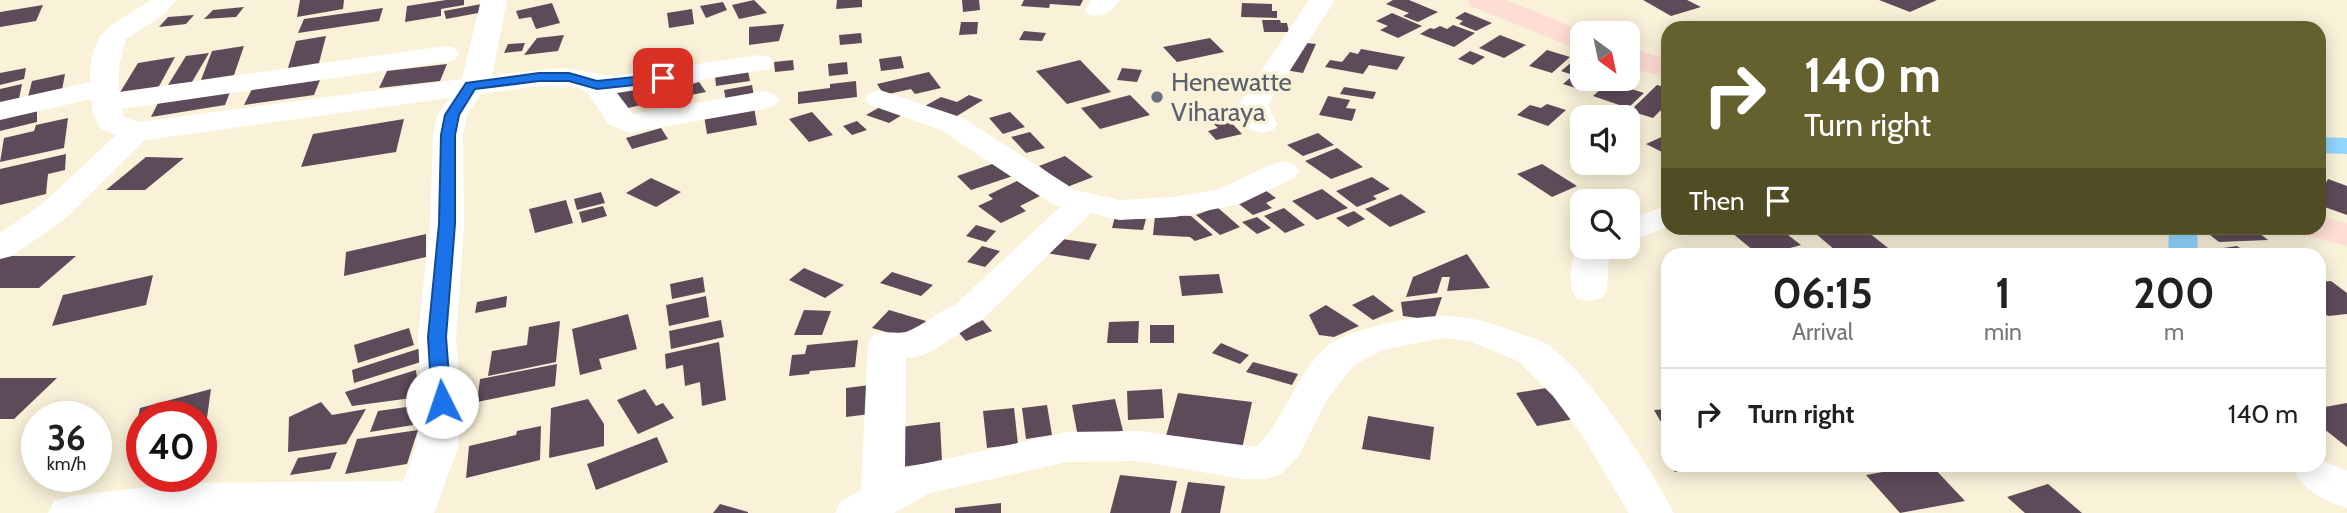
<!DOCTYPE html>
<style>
:root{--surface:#fff;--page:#f2f2f2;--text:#202124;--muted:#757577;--line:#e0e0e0}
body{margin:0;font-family:Cabin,sans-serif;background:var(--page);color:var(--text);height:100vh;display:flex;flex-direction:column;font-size:26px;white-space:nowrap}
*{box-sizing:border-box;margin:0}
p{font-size:23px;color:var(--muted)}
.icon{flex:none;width:38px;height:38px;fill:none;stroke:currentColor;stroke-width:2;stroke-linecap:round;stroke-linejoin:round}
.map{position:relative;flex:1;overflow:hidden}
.side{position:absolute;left:1661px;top:248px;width:665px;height:224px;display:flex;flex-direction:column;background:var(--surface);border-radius:21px;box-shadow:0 4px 18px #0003}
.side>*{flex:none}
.hud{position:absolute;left:1661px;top:21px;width:665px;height:214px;border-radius:21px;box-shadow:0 4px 18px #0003;background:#65612e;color:#fff;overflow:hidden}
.needle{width:46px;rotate:147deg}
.fabs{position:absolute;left:1570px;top:21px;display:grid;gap:14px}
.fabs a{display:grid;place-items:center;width:70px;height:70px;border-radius:14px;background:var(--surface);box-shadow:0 4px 18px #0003;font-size:35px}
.speed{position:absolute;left:21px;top:401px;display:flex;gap:14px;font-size:35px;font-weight:700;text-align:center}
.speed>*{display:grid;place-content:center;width:91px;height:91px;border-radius:50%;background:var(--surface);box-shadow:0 4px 18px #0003;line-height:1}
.speed small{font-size:18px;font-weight:400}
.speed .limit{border:10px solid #d22;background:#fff;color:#111}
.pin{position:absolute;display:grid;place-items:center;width:60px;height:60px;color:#fff;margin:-30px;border-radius:14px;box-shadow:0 4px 10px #0006}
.me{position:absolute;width:77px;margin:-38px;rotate:356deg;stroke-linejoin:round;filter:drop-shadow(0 0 5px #0008)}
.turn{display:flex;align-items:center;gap:24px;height:147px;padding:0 28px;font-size:32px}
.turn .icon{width:91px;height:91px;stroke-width:2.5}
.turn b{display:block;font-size:49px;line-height:60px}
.then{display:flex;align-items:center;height:66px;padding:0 28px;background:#0003;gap:14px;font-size:26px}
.eta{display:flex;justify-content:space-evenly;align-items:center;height:119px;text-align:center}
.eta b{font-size:42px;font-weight:700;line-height:49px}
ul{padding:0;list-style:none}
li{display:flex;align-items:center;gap:21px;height:91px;padding:0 28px;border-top:2px solid var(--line)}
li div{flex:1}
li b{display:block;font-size:26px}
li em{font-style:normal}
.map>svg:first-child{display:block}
</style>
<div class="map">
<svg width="2347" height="513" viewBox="0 0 2347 513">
<rect width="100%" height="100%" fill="#f9f1d8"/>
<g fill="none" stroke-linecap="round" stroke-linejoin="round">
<g fill="#91d6fe" fill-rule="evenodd">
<path d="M2319,137L2347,138V154L2319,153Z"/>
<path d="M2169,228H2197L2198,256H2168Z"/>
</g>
</g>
<g fill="#5e4b5a">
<path d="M300,0H344L343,9L297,17Z"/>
<path d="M446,0H464V5L441,9V16L405,22L407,6Z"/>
<path d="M754,0L767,13L739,19L732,5Z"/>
<path d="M837,0H862V7L836,9Z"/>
<path d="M962,0H979L980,10L963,12Z"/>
<path d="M1024,0H1083L1080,6L1050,4L1049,8L1021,6Z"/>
<path d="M1393,0H1409L1438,12L1418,22L1403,16L1409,13L1386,4Z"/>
<path d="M1643,0H1687L1701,7L1671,16Z"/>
<path d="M1879,0H1937L1910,12Z"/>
<path d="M723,2L727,10L706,18L700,6Z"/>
<path d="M487,3L489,11L446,19L444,11Z"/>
<path d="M552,3L560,23L536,29L531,17L519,19L516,11Z"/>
<path d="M1242,3L1272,4V11H1277V18L1241,17Z"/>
<path d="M43,5L36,21L0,27V12Z"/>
<path d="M244,7L236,17L204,19L213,10Z"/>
<path d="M383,8L379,21L298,33L304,19Z"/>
<path d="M692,9L694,24L669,28L667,13Z"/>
<path d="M1465,12L1492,23L1476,31L1459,24L1463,21L1455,18Z"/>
<path d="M1392,13L1422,26L1398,38L1380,30L1388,26L1376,21Z"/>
<path d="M194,15L186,24L159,27L168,17Z"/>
<path d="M1262,20H1280L1281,23H1287L1289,32H1264Z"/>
<path d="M961,22H978L977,34L959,35Z"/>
<path d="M784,24L779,41L749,45V27Z"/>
<path d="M1453,25L1475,33L1454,47L1420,34L1430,28L1434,29L1440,26L1447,29Z"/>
<path d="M1024,31L1046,33L1042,41L1019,40Z"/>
<path d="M861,33L862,43L840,45L839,35Z"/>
<path d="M564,35L558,51L524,55L537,38Z"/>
<path d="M1500,35L1526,45L1504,58L1479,48Z"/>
<path d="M326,36L319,63L288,68L296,41Z"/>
<path d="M1210,38L1224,52L1177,62L1163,47Z"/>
<path d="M1298,42L1316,44L1303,73L1285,70Z"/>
<path d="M525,43L522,51L504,53L508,44Z"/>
<path d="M244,46L234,75L201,80L212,51Z"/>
<path d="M1361,49L1405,57L1397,70L1369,65L1363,74L1325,67L1330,60L1342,62L1350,52L1358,54Z"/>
<path d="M1547,50L1570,57L1552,73L1529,66Z"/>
<path d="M1470,51L1485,57L1473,65L1458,59Z"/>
<path d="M209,53L192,82L168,85L186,56Z"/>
<path d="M901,56L904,68L881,71L879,59Z"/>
<path d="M175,57L158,88L119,94L138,63Z"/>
<path d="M793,60L794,70L775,72L774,62Z"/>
<path d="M1080,60L1111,92L1067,104L1036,71Z"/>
<path d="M1573,61L1582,64V78L1561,71Z"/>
<path d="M847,62L848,74L829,76L828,64Z"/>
<path d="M447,64L440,81L379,88L387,71Z"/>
<path d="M26,68L24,79L0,85V73Z"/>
<path d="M1122,68L1142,70L1137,82L1117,80Z"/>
<path d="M748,71L750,81L716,86L715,76Z"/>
<path d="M929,72L941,88L915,94L911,89L884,95L877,84Z"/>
<path d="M65,74L62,90L28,97L32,81Z"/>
<path d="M322,75L314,95L244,105L254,85Z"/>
<path d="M688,78L692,84L699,82L706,92L665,100L656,86Z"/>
<path d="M1570,78L1592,85L1585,91L1563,84Z"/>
<path d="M856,81L857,97L798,104V92L830,88V84Z"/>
<path d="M1609,82L1644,93L1628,108L1593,96Z"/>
<path d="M639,83L651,102L625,109L613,90Z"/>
<path d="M22,84L19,99L0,103V89Z"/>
<path d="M752,85L754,96L726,101L724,90Z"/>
<path d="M1657,85L1668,88V103L1653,118L1630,111Z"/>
<path d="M232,87L225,105L151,117L160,99Z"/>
<path d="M1344,87L1376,92L1373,99L1340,94Z"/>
<path d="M969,95L983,100L952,119L923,107L941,97L957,102Z"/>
<path d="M1130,95L1150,115L1100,129L1081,108Z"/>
<path d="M1328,96L1350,100L1346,108L1356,109L1352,121L1319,115Z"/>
<path d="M1547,104L1566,110L1548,126L1517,115L1530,105L1541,108Z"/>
<path d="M37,106V122L0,131V115Z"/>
<path d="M754,107L757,125L707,134L704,116Z"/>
<path d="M880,107L902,115L889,123L866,115Z"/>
<path d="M812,112L833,135L809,142L789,119Z"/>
<path d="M1010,112L1025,127L1003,134L989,118Z"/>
<path d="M68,118L64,148L0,162L4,138L34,131L36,125Z"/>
<path d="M1227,118L1242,134L1216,140L1208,131L1218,128L1212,122Z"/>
<path d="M404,119L396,152L301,167L313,134Z"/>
<path d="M857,121L867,130L852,135L843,126Z"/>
<path d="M661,128L668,139L632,149L626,138Z"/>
<path d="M1030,132L1045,148L1026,153L1011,137Z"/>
<path d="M1318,133L1334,145L1303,156L1287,145Z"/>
<path d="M1668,134V155L1646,144Z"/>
<path d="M1337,148L1363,167L1331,179L1305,161Z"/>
<path d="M66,154L65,170L48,174L46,194L0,205V169Z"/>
<path d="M1065,156L1093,177L1067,187L1039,166Z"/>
<path d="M146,157L184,158L145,190H106Z"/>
<path d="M998,162L1013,176L971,190L957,176Z"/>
<path d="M1542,164L1577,186L1552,197L1517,174Z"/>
<path d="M1372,177L1390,189L1373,196L1377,199L1357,207L1336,191Z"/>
<path d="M651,178L681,192L656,207L626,193Z"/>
<path d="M2328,179L2347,186V215L2319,205V195Z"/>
<path d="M1017,181L1040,196L1020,206L1026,211L1001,223L978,206L993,199L988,195Z"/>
<path d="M1322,189L1348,208L1317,220L1292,201Z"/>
<path d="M1265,190L1276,198L1266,203L1272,208L1253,215L1235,201Z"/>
<path d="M601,192L605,203L577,210L574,199Z"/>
<path d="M1401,194L1426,212L1390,227L1365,209Z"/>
<path d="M566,200L573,223L535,233L529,209Z"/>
<path d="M603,206L607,216L582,223L579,212Z"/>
<path d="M1217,207L1240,227L1220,235L1196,215Z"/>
<path d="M1284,208L1305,225L1285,233L1264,216Z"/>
<path d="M1354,211L1365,219L1348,227L1336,218Z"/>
<path d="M1155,215L1191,216L1213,235L1195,241L1190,237L1153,235Z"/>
<path d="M1115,217L1146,219L1143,230L1112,228Z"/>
<path d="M1257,217L1271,228L1257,234L1242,222Z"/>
<path d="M976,225L996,231L986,242L966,236Z"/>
<path d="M1726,228H1779L1801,245L1760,256Z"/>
<path d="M1809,228H1863L1898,256H1842Z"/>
<path d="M2201,228H2253L2268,240L2219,242Z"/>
<path d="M426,234V257L344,276L346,252Z"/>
<path d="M1055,238L1097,244L1089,260L1046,253Z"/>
<path d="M982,246L1000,251L985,267L967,262Z"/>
<path d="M2237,246L2246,252L2287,251L2294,256H2223L2216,249Z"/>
<path d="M1467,254L1490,288L1447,291L1450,277H1442L1437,293L1406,297L1413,277Z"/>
<path d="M3,256H76L39,288H0V258Z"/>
<path d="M804,268L844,285L825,298L789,280Z"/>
<path d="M892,272L933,285L921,296L880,283Z"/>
<path d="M1219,274L1223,293L1182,296L1179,276Z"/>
<path d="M153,275L146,305L52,326L63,295Z"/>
<path d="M703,277L705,292L672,299L670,284Z"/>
<path d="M2331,281L2347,293V314L2328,316L2319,309V282Z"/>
<path d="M1373,295L1394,311L1373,320L1352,305Z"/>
<path d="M507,296L506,307L475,313L477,302Z"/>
<path d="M706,296L709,317L669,326L666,305Z"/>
<path d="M1442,297L1434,320L1403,316L1401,302Z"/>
<path d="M1326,305L1359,326L1334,337L1319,335L1309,315Z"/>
<path d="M804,310L831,311L822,335H794Z"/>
<path d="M889,310L926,321L911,339L872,328Z"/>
<path d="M628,314L637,349L599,359L602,369L580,375L572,329Z"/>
<path d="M980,317L992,331L966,341L954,327Z"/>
<path d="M721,320L724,337L671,349L669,331Z"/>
<path d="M560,321L556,362L488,376L492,351L527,345L529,327Z"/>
<path d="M1139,321L1138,343H1107L1109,322Z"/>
<rect x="1150" y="325" width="24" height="18"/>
<path d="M409,328L414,345L358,363L354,345Z"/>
<path d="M858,340L855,367L810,371L809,374L789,376L792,355L805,354L807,345Z"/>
<path d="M719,342L726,400L702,406L700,382L685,386L683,365L666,369L665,354Z"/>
<path d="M1221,343L1249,355L1240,364L1212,353Z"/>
<path d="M421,348L424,361L354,383L352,370Z"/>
<path d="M1253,362L1298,374L1292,385L1246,372Z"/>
<path d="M557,364L555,386L477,402L480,379Z"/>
<path d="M416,370L419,397L352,406L345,392Z"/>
<path d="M0,378H57L14,419H0Z"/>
<path d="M878,384V413L846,417V388Z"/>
<path d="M1552,387L1574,419L1537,426L1516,393Z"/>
<path d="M211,389L205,432L201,433V416H142V450L130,453L140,408Z"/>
<path d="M645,389L656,406L663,403L674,418L638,434L617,400Z"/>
<path d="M1162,389L1164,418L1128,420L1127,391Z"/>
<path d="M1178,393L1252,402L1241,454L1164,443Z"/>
<path d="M588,399L604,424V446L549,458L551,408Z"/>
<path d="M1115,399L1123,431L1078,437L1072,405Z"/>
<path d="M321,402L332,415L366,409L346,444L288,452L289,417Z"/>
<path d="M2347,403V447L2319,425V408Z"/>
<path d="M421,405L413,425L370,432L378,411Z"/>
<path d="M1047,405L1052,435L1026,439L1022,408Z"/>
<path d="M1014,408L1018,444L987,448L983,411Z"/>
<path d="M1668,409V434L1654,410Z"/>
<path d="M1368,416L1434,427L1430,460L1362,449Z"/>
<path d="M940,422L942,461L902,467L901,427Z"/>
<path d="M541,426L540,460L466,478L469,446L516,435L517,431Z"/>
<path d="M418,430L407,464L345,474L357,439Z"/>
<path d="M657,437L668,462L596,490L587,464Z"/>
<path d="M337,452L330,469L290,475L298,458Z"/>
<path d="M1671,466H1716V467L1675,472Z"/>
<path d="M1916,466H1932L1965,501L1900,513L1866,475Z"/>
<path d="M1120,475L1177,481L1170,513H1110Z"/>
<path d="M1188,482L1225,486L1220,513H1181Z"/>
<path d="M2048,484L2082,513H2025L2007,497Z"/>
<path d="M1001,503V513H955V508Z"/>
<path d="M720,504L748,512V513H713Z"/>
</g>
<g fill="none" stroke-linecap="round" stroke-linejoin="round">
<g fill="#fff" fill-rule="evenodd">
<path d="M150,0H177L162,16L126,39L119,66V92L445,46L455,48L459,54L455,60L445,62L122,109L124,117L139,122L462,79L481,0H507L492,75L562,68L614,76L760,55L770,57L774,63L770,69L617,93L633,114L764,91L774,94L779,100L774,106L764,109L629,133L608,124L588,93L577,87L539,86L481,94L467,115L463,135L464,224L456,337L461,402L458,448L434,513H48L54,501L70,496L182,483L403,481L416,448L421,402L418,337L430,224L433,135L437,115L449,98L145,140L65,219L12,256L0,259V233L41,205L116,135L100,128L93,114L91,99L0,120V102L90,82C91,25 112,28 150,0Z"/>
<path d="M1092,0H1120C1111,12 1104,18 1089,15L1085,9Z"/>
<path d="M1309,0H1335L1268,105L1277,124L1273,130L1262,133L1251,130L1238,105Z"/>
<path d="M880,90L963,118L1075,190L1119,200L1175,197L1219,189L1272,164L1283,161L1294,164L1299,171L1294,178L1240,204L1175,217L1119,220L1091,213L981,321C959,330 929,360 906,358L905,468L1067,432L1139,431L1256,447C1285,419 1295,376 1325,348C1342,333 1387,322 1410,319C1452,312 1478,317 1518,333C1527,336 1539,339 1547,344C1596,381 1645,460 1674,513H1629L1582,435L1553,396L1518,361L1469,341L1442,338L1383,350L1354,365L1327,400L1298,457L1281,474L1266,479H1242L1139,461L1067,462L930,493L894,513H835L841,501L861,490L868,343L874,334C884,331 898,334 906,332C923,326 938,311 955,305L1061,206L1052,204L941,130L870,105L865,99L870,93Z"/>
<path d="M1668,205V227L1628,242V220Z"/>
<path d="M1582,243V247H1618L1609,257L1607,290L1602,298L1589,301L1576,298C1567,285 1570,254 1582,243Z"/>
<path d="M2319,459L2347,471V508C2327,502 2306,492 2296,474L2300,466H2319Z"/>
</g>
<g fill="#fdddd4" fill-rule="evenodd">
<path d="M1467,0H1506L1587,33H1582V51L1471,6Z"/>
<path d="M1628,48L1668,59V78L1628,67Z"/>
<path d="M2319,216L2347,223V246L2306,235L2301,228H2319Z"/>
</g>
</g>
<path fill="#1a73e8" stroke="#114b97" stroke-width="2" d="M539,73H569L597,81L663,74L669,78L663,82L597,89L569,81H539L475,89L459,115L455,135V224L446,337L451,402L448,406H435L432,402L428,337L439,224L441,135L445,115L466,83Z"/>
<circle fill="#6b7280" stroke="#f9f1d8" stroke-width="2.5" cx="1157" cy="97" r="7"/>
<g text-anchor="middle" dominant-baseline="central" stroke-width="7" stroke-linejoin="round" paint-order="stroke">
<g font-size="26" fill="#5b616d" stroke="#f9f1d8" text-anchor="start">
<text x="1171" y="82">Henewatte<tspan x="1171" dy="30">Viharaya</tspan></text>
</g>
</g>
</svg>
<div class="fabs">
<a><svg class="needle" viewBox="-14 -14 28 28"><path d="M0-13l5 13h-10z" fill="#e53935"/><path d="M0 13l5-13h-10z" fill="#757577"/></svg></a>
<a><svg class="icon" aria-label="sound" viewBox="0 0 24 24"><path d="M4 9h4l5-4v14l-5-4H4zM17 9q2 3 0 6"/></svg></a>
<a><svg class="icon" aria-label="search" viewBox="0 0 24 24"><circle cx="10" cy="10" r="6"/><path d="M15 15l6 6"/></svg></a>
</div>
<div class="speed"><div>36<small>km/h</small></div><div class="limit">40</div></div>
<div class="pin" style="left:663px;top:78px;background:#d93025"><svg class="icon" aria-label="arrive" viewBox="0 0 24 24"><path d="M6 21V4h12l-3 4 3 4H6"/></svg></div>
<svg class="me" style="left:442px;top:402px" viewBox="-20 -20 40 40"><circle r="19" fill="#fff"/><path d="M0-13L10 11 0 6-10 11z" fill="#1a73e8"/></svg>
<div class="hud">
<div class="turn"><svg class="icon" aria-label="right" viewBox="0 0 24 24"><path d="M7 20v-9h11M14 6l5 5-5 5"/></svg><div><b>140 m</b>Turn right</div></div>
<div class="then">Then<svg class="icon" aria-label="arrive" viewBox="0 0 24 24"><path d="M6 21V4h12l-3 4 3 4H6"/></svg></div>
</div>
<section class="side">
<div class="eta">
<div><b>06:15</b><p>Arrival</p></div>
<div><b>1</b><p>min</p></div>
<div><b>200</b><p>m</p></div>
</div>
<ul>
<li><svg class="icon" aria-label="right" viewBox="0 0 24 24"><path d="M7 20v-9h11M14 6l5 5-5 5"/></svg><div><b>Turn right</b></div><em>140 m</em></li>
</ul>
</section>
</div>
